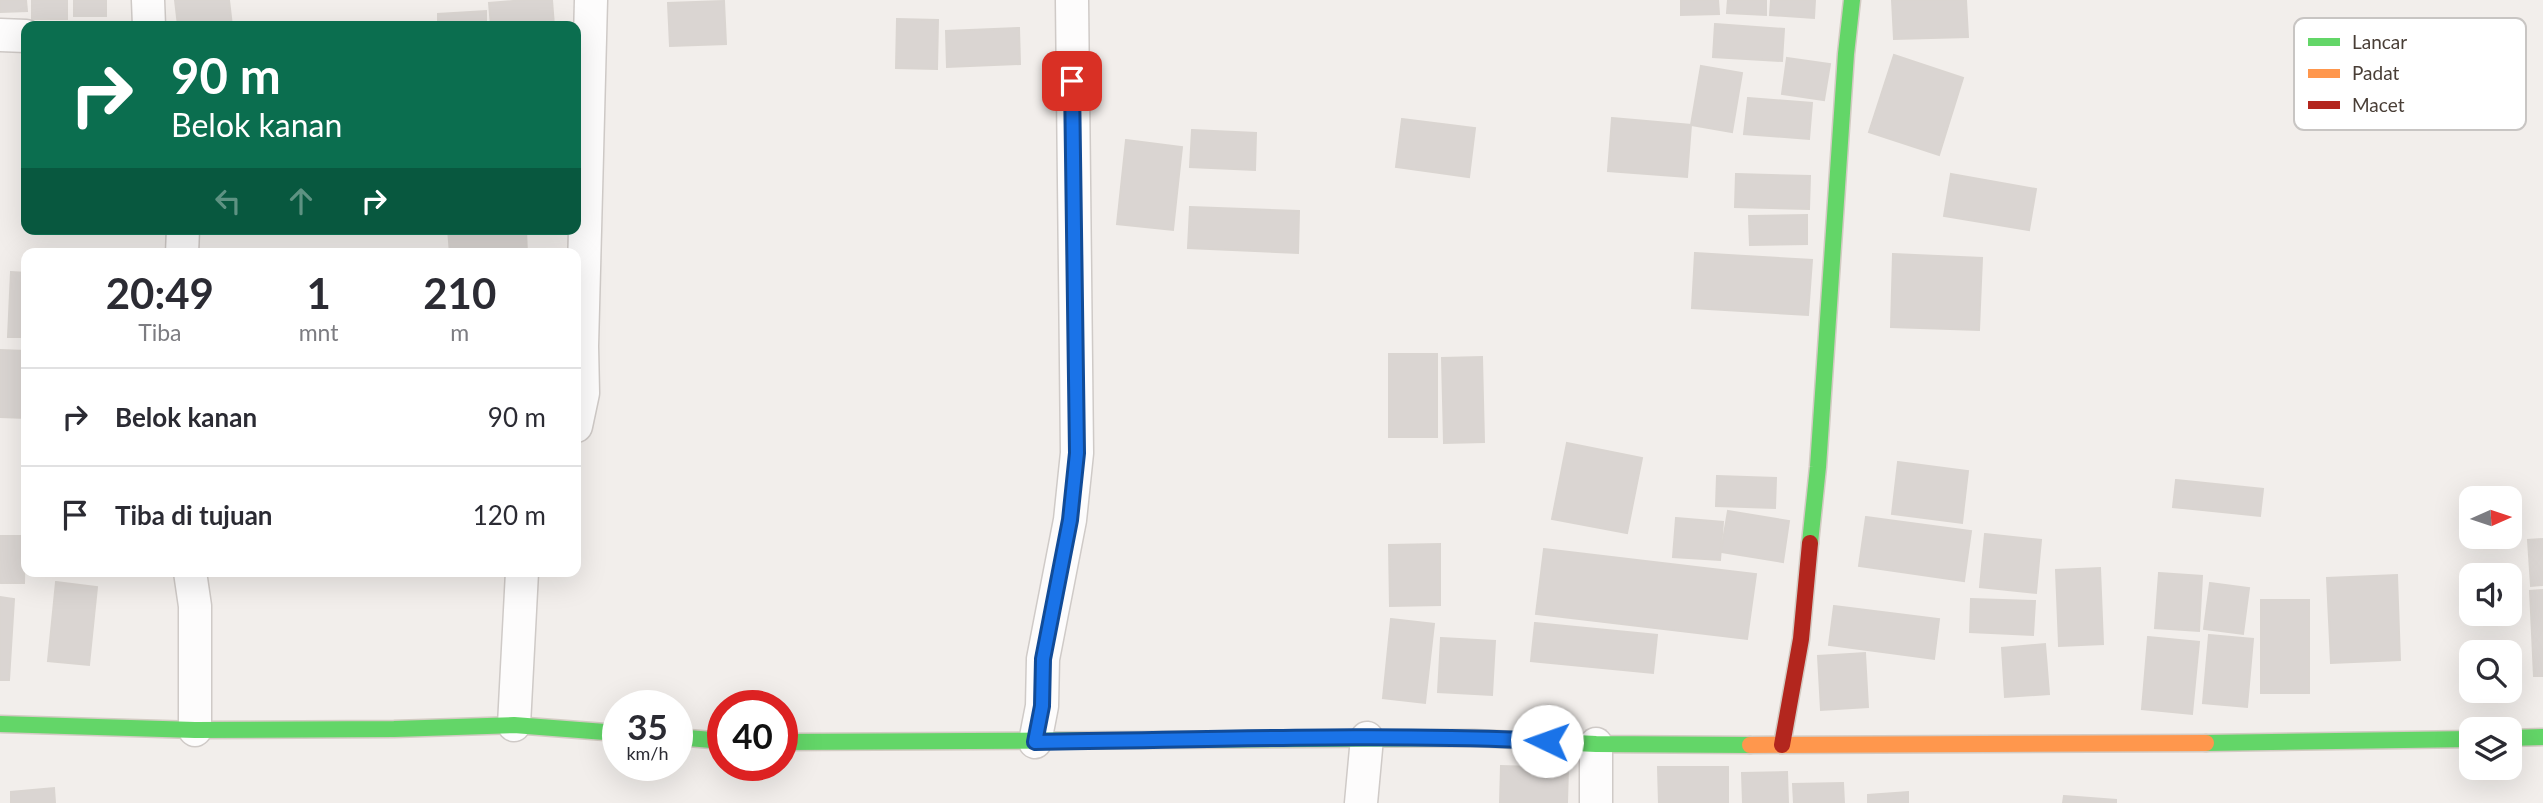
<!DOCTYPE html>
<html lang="id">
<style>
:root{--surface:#fff;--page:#f2f2f3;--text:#2b2b33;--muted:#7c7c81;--line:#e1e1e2}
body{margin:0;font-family:Lato,sans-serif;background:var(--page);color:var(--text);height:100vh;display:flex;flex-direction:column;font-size:26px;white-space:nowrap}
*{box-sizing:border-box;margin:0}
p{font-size:23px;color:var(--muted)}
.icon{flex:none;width:38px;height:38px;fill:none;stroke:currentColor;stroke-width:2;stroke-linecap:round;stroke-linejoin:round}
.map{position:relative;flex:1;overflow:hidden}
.details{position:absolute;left:21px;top:248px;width:560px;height:329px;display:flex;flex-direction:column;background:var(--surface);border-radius:14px;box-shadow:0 7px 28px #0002}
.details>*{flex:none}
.hud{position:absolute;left:21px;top:21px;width:560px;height:214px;border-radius:14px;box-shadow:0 7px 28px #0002;background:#0b6e4f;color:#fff;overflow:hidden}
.needle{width:46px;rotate:87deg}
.controls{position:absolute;left:2459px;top:486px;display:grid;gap:14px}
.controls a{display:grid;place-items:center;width:63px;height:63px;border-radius:14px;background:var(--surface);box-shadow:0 7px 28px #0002;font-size:35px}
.speed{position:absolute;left:602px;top:690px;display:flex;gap:14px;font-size:35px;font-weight:700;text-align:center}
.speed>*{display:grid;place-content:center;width:91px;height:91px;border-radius:50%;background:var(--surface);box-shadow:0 7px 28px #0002;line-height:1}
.speed small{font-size:18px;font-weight:400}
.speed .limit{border:10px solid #d22;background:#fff;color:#111}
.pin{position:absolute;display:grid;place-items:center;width:60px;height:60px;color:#fff;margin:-30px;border-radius:14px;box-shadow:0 4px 10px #0006}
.me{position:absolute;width:77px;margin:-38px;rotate:273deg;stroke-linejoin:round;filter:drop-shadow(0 0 5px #0008)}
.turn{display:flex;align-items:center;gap:24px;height:147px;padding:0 35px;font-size:32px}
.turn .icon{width:91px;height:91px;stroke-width:2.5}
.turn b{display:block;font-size:49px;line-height:60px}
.lanes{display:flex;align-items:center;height:66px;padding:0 35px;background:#0003;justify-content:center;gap:35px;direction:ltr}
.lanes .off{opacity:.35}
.eta{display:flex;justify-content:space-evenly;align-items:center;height:119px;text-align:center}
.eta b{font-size:42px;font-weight:700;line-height:49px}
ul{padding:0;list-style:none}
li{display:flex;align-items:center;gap:21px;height:98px;padding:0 35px;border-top:2px solid var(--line)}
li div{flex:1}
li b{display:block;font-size:26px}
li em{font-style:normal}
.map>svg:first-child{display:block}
</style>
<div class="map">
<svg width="2543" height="803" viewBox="0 0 2543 803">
<rect width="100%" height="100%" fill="#f2eeeb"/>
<g fill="#dad5d2" stroke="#dad5d1" stroke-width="2">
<path d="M0,0H26L27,11L0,12Z"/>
<rect x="32" y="0" width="35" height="19"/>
<rect x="74" y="0" width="32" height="16"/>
<path d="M175,0H229L232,26H178Z"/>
<path d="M525,0H552L554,26H491L489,3Z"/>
<path d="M1681,0H1718L1719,14L1681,15Z"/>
<path d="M1728,0H1766V15L1727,13Z"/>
<path d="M1771,0H1815L1814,18L1770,15Z"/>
<path d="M1892,0H1966L1968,37L1894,39Z"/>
<path d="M724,1L726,44L670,46L668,3Z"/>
<path d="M486,11V26H438V14Z"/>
<path d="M897,19L938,20L937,69L896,68Z"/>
<path d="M1715,24L1784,29L1782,61L1713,57Z"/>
<path d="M1019,28L1020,64L947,67L946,31Z"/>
<path d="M1894,55L1963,78L1939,155L1869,132Z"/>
<path d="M1787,58L1830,64L1824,100L1782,94Z"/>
<path d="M1701,66L1742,73L1732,132L1691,125Z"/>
<path d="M1748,98L1812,103L1809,139L1744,134Z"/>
<path d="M1612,118L1691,125L1687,177L1608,171Z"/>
<path d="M1402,119L1475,128L1469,177L1396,167Z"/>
<path d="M1192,130L1256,133L1255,170L1190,167Z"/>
<path d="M1126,140L1182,147L1173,230L1117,224Z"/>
<path d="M1736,174L1810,176L1809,209L1735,207Z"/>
<path d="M1951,174L2036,189L2029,230L1944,216Z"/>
<path d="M1190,207L1299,211L1298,253L1188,248Z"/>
<path d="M1807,215V244L1750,245L1749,216Z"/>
<path d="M448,229H526L527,254H450Z"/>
<path d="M1695,253L1812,260L1808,315L1692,308Z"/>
<path d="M1893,254L1982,258L1979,330L1891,327Z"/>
<path d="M11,272L26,273V337H8Z"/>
<path d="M0,350L26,351V418L0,417Z"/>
<rect x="1389" y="354" width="48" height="83"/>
<path d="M1482,357L1484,442L1444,443L1442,358Z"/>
<path d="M1567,443L1642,458L1627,533L1552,519Z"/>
<path d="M1898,462L1968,471L1962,523L1892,514Z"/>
<path d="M1717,476L1776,478L1775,508L1716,506Z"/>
<path d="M2176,480L2263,489L2260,516L2173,507Z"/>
<path d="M1728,511L1789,521L1783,562L1721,552Z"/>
<path d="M1866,517L1971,531L1964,581L1859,566Z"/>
<path d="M1676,518L1723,522L1720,560L1673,557Z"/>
<path d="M1985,534L2041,540L2036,593L1980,587Z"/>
<path d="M0,536H25L24,583H0Z"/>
<path d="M2543,539V585L2531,586L2528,540Z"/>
<path d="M1440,544V605L1390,606L1389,545Z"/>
<path d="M1544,549L1756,574L1747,639L1536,614Z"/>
<path d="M2100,568L2103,644L2059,646L2056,570Z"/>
<path d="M2159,573L2202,576L2199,631L2155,628Z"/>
<path d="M2397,575L2400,660L2331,663L2327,578Z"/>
<path d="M56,582L97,587L89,665L48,661Z"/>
<path d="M2210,583L2249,588L2243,634L2204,629Z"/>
<path d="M2543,590V676H2534L2530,591Z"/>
<path d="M0,597L14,599L9,680H0Z"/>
<path d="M1971,599L2035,601L2033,635L1970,632Z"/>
<rect x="2261" y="600" width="48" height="93"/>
<path d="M1834,606L1939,619L1934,659L1829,645Z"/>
<path d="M1391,619L1434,624L1425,703L1383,698Z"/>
<path d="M1535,623L1657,635L1653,673L1531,661Z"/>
<path d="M2209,635L2253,639L2247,707L2203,703Z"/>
<path d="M2148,637L2199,642L2192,714L2142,709Z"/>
<path d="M1441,638L1495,641L1492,695L1438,692Z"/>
<path d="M2045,644L2049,694L2005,697L2002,648Z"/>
<path d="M1865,653L1868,707L1821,710L1818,656Z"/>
<path d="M1501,766L1568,768L1567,803H1500Z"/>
<path d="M1658,767H1728V803H1659Z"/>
<path d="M1787,772L1788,803H1743L1742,773Z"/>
<path d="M1843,783L1844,803H1794L1793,784Z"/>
<path d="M54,788L55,803H11V792Z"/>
<path d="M1908,792V803H1868V795Z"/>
<path d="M2064,796L2116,800V803H2063Z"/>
</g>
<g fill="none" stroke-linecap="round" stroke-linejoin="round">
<defs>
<g id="street">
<path d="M148,0L149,26"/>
<path d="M0,35L26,36"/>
<path d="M182,254L183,229"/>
<path d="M576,426L583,393L582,346L591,0"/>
<path d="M190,572L195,606V730"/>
<path d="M514,725L522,572"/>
<path d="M1035,742L1042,706L1043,659L1070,520L1077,453L1072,0"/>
<path d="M1361,803L1367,738"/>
<path d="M1596,803V744"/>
</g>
<g id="fast">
<path d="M1810,543L1818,467L1846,54L1852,0"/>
<path d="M0,724L195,730L394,729L514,725L618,733"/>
<path d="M677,737L723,741"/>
<path d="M2510,738L2543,737"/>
<path d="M782,742L1474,738L1596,744L1750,745"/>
<path d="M2206,743L2471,739"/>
</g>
<path id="slow" d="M1750,745L2206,743"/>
<path id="jam" d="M1782,745L1801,639L1810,543"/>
</defs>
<use href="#street" stroke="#cfcac7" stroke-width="35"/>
<use href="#fast" stroke="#d3cbc3" stroke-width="19"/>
<use href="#slow" stroke="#d3cbc3" stroke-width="19"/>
<use href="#jam" stroke="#d3cbc3" stroke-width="19"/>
<use href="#street" stroke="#fdfcfc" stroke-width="32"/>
<use href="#fast" stroke="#63d668" stroke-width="16"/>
<use href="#slow" stroke="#ff974d" stroke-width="16"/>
<use href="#jam" stroke="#b3261e" stroke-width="16"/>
</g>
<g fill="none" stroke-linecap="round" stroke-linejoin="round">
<defs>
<path id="route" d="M1072,81L1077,453L1070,520L1043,659L1042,706L1035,742C1206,740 1377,733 1547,741"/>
</defs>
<use href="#route" stroke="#114b97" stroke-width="18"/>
<use href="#route" stroke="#1a73e8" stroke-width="12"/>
</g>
<rect x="2294" y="18" width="232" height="112" rx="10" fill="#fff" stroke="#c8c5c3" stroke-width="2"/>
<rect x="2308" y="38" width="32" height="8" fill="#63d668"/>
<rect x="2308" y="69" width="32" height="9" fill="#ff974d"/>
<rect x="2308" y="101" width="32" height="8" fill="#b3261e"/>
<g font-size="19" fill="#493e36">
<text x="2352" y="49">Lancar</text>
<text x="2352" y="80">Padat</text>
<text x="2352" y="112">Macet</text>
</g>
</svg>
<div class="controls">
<a><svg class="needle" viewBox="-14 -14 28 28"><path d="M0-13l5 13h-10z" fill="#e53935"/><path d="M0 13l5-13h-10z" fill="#7c7c81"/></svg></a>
<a><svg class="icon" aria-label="sound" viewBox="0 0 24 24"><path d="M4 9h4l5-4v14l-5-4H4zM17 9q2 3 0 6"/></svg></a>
<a><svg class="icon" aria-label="search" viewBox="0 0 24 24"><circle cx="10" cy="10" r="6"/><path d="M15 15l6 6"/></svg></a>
<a><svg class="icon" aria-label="layers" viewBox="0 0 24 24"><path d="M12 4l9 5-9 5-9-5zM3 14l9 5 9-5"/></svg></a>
</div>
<div class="speed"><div>35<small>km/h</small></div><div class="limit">40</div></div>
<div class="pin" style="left:1072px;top:81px;background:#d93025"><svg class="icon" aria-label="arrive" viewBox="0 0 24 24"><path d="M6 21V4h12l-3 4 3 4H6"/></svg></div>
<svg class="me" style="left:1547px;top:741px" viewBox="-20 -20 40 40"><circle r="19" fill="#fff"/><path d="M0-13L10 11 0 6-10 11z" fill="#1a73e8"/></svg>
<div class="hud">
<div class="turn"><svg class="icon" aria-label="right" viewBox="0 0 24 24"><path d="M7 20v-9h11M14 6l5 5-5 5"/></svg><div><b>90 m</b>Belok kanan</div></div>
<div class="lanes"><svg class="icon off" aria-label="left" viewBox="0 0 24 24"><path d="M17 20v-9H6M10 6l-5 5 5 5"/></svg><svg class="icon off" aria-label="ahead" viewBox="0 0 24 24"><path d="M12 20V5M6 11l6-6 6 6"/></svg><svg class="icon" aria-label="right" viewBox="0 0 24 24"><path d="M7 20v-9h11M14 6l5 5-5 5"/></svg></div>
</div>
<section class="details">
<div class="eta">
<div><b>20:49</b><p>Tiba</p></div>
<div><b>1</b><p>mnt</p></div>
<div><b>210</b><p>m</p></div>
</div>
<ul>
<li><svg class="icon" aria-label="right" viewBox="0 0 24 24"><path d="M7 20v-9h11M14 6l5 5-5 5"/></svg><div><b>Belok kanan</b></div><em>90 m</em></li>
<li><svg class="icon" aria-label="arrive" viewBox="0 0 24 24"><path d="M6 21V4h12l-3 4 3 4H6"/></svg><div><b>Tiba di tujuan</b></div><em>120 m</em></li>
</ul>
</section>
</div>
